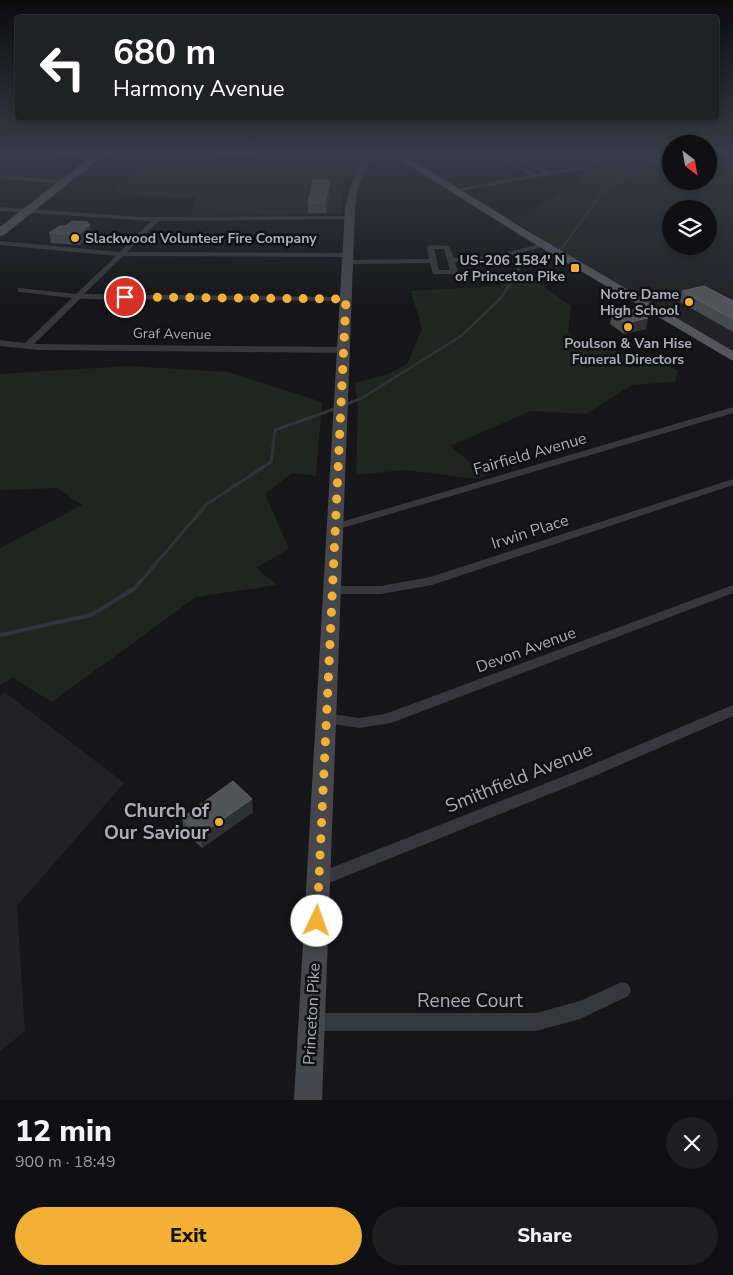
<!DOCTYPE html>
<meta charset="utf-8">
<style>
:root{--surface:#101012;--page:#1e1e20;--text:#f1f3f6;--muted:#9c9d9f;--line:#303032;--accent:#f2b134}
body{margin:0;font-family:"Nunito Sans",sans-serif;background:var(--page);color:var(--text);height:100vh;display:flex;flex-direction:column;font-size:19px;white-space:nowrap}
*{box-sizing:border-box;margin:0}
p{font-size:16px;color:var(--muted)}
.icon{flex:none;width:28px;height:28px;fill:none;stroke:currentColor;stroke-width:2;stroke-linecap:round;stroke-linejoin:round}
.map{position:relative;height:1100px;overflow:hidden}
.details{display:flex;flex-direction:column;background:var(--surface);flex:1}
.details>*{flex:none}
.guide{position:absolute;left:15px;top:15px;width:704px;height:105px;border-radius:5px;box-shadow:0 2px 8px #0003,0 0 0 1px var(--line);background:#202124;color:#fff;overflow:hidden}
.needle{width:32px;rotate:149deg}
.fabs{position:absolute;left:662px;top:135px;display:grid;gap:10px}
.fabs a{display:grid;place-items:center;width:55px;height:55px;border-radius:50%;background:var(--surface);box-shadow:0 2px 8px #0003,0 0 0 1px var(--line);font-size:25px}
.pin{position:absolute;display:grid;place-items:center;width:42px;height:42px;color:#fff;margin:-21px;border:2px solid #fff;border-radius:50%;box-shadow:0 1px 5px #0007}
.me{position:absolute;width:55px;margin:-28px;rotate:3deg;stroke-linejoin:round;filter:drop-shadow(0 0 4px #0008)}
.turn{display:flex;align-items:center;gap:18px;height:105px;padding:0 15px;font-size:22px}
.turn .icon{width:65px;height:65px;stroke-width:2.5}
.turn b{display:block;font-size:35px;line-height:42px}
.round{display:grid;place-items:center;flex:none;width:52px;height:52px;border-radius:26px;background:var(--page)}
.overview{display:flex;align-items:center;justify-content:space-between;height:85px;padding:0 15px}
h1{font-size:30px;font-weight:800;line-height:38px}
.cta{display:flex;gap:10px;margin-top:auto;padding:10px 15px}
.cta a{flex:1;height:58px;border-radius:30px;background:var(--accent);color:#111;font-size:20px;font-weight:800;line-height:58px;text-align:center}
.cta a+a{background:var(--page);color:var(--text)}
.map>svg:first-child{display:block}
</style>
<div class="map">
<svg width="733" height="1100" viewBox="0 0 733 1100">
<rect width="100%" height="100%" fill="#161618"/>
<g fill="#222225" fill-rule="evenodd">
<path d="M665,175L671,177V181H685L733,194V351L561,252L581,248L588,240L601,211ZM671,209H709V246H671Z"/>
<path d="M346,186L342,195L341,214L190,216L200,187Z"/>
<path d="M5,692L124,783L17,906L25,1031L0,1051V695Z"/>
</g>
<g fill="#1e261f">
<path d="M317,152H346L341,162L351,168L343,185L330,188L280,186L275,190L204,191L188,198L154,197L112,191L148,161L187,167L210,169L239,162L314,159Z"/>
<path d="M624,152H671V177L665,175L601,211L588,240L581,248L561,252L511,218L535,208L576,184L585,172L604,167Z"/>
<path d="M709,152L733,158V194L685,181H709Z"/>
<path d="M519,269L571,306L568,332L586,346L638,354L678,370L675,382L632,385L586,414L531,411L450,446L486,475L478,479L405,470L356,475L358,405L355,383L388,374L407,364L422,329L411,291L500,286Z"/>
<path d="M127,366L228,372L322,402L316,476L292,473L265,494L289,549L256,568L277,585L196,597L52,702L13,678L0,685V548L82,505L57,488L0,490V374Z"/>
</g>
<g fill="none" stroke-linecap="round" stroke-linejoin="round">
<path stroke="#2c353c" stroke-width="2" d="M528,263L562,248L604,190L668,152"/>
<path stroke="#2c353c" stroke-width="2.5" d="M349,403L362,398L461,336L502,297L520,266L531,261"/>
<g stroke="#2c353c" stroke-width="3">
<path d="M345,405L352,402"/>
<path d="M140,582L207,504L271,462L275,430L337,408"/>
</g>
<path stroke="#2c353c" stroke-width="4" d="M0,635L91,615L134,589L141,581"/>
<g fill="#37383d" fill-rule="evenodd">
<path d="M41,152H65L102,156L99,158L44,154Z"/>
<path d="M205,152H229L307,157L310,159L307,161L208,154Z"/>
<path d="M594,152H600L602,157L595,165L584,169L455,192L452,190L530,175L499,158V156L515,154L549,172L581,166L591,163L596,157ZM512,157L543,173L537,174L507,158Z"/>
<path d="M0,175L64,180L67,182L64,184L0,179Z"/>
<path d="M0,207L140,217L351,216L352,217L349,219L159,221L127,252L348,253L352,255L348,257L123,256L84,294L346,297H349V301L80,299L34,344L343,347L347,350L343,353L38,350L0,346V340L25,343L72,298L21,292H18V288L76,294L116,256L0,245V241L120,252L151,221L0,211Z"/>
<path d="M544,243L547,245L546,246L493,260L455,262L458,272L454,274H433L430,263L347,264L343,262L347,260L429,259L427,247L430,245L449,246L454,258L493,256ZM434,249H444L450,270H439Z"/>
<path d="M733,407V413L339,529H331L330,527L331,525Z"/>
<path d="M733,479V485L432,585L381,594H332L326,590L332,586H381L430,577Z"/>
<path d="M733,585V593L391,723L359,728L326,723L321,722L319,718L321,714L326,713L359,718L385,714Z"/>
<path d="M733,705V716L592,777L319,887L313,885L311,880L313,875L582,769Z"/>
<path d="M622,982L628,984L631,990L628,996L580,1019L536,1031H312L306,1028L303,1022L306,1016L312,1013H536L580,1001Z"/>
</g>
<path fill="#45474d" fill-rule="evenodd" d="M365,152H373L357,191L355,209L322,1100H294L345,209L349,191Z"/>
<g fill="#53555c" fill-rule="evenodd">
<path d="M97,152H108L4,235L0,236V227Z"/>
<path d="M388,152H399L531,233L733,351V361L523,237Z"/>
</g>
</g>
<g fill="#47494d">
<path d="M330,180V189L326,213H308V203Z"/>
<path d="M89,224L92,234L80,245L51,243L49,233L65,226Z"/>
<path d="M682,291L733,301V332L680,302Z"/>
<path d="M612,314L646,329L624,334L610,324Z"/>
<path d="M253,812L202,848L184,831L182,818Z"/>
</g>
<g fill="#2f3033">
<path d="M330,180V189L326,213L325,203Z"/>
<path d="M88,222L89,226L90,224L92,234L80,245L78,235Z"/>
<path d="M648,318L646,329L624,334L626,323Z"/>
<path d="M252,799L253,812L202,848L200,835Z"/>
</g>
<g fill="#525359" stroke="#5f6168">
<path d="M313,180H330L325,203H308Z"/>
<path d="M72,221L88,222L86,224H90L78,235L49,233L60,226H65Z"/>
<path d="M704,286L733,301V319L682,291Z"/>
<path d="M634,309L648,318L626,323L612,314Z"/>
<path d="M233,781L252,799L200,835L182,818Z"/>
</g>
<linearGradient id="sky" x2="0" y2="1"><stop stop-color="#0c0c0d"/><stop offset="0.5" stop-color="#363c48"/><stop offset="1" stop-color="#363c48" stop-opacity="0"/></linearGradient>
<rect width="733" height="306" fill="url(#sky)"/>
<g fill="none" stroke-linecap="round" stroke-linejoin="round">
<path stroke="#f2b134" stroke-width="9" stroke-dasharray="0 16.2" d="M125,297L346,299L317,921"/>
</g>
<g fill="#f2b134" stroke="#111113" stroke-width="2">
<circle cx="75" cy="238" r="5"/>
<rect x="570" y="263" width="10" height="10" rx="2.5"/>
<circle cx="689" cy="302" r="5"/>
<circle cx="628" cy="327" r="5"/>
<circle cx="219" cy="822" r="5"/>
</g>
<g text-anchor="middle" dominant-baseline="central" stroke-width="5" stroke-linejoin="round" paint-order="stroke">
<g font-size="14" font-weight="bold" fill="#a8adb8" stroke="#111113" text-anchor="end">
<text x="85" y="238" text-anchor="start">Slackwood Volunteer Fire Company</text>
<text x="565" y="260">US-206 1584' N<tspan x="565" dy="16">of Princeton Pike</tspan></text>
<text x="679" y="294">Notre Dame<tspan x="679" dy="16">High School</tspan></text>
<text x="628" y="343" text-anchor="middle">Poulson &amp; Van Hise<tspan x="628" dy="16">Funeral Directors</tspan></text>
</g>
<g font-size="14" fill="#a8adb8" stroke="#111113">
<text transform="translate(172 334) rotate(1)">Graf Avenue</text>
</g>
<g font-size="16" fill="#a8adb8" stroke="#111113">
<text transform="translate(530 454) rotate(-16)">Fairfield Avenue</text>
<text transform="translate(530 532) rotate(-18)">Irwin Place</text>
<text transform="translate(526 650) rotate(-20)">Devon Avenue</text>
<text transform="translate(312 1014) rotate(-87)">Princeton Pike</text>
</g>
<g font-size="19" fill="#a8adb8" stroke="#111113">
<text transform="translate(519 778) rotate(-22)">Smithfield Avenue</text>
<text x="470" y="1001">Renee Court</text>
</g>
<g font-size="19" font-weight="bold" fill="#a8adb8" stroke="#111113" text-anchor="end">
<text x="209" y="811">Church of<tspan x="209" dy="22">Our Saviour</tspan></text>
</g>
</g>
</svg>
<div class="fabs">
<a><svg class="needle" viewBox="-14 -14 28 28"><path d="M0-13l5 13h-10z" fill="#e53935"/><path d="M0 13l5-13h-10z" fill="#9c9d9f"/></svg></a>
<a><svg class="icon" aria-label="layers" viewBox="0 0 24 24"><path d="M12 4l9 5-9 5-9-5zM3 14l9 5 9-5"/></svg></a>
</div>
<div class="pin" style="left:125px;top:297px;background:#d93025"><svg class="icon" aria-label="arrive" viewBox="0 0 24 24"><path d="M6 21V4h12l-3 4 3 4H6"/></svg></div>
<svg class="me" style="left:317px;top:921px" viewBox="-20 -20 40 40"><circle r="19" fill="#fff"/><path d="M0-13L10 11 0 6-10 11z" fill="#f2b134"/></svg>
<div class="guide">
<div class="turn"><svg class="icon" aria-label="left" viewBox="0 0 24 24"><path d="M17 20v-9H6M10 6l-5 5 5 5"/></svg><div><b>680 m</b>Harmony Avenue</div></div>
</div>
</div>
<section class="details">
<div class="overview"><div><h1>12 min</h1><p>900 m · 18:49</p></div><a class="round"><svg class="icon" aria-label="close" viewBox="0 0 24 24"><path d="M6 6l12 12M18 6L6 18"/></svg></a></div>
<div class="cta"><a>Exit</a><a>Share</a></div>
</section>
